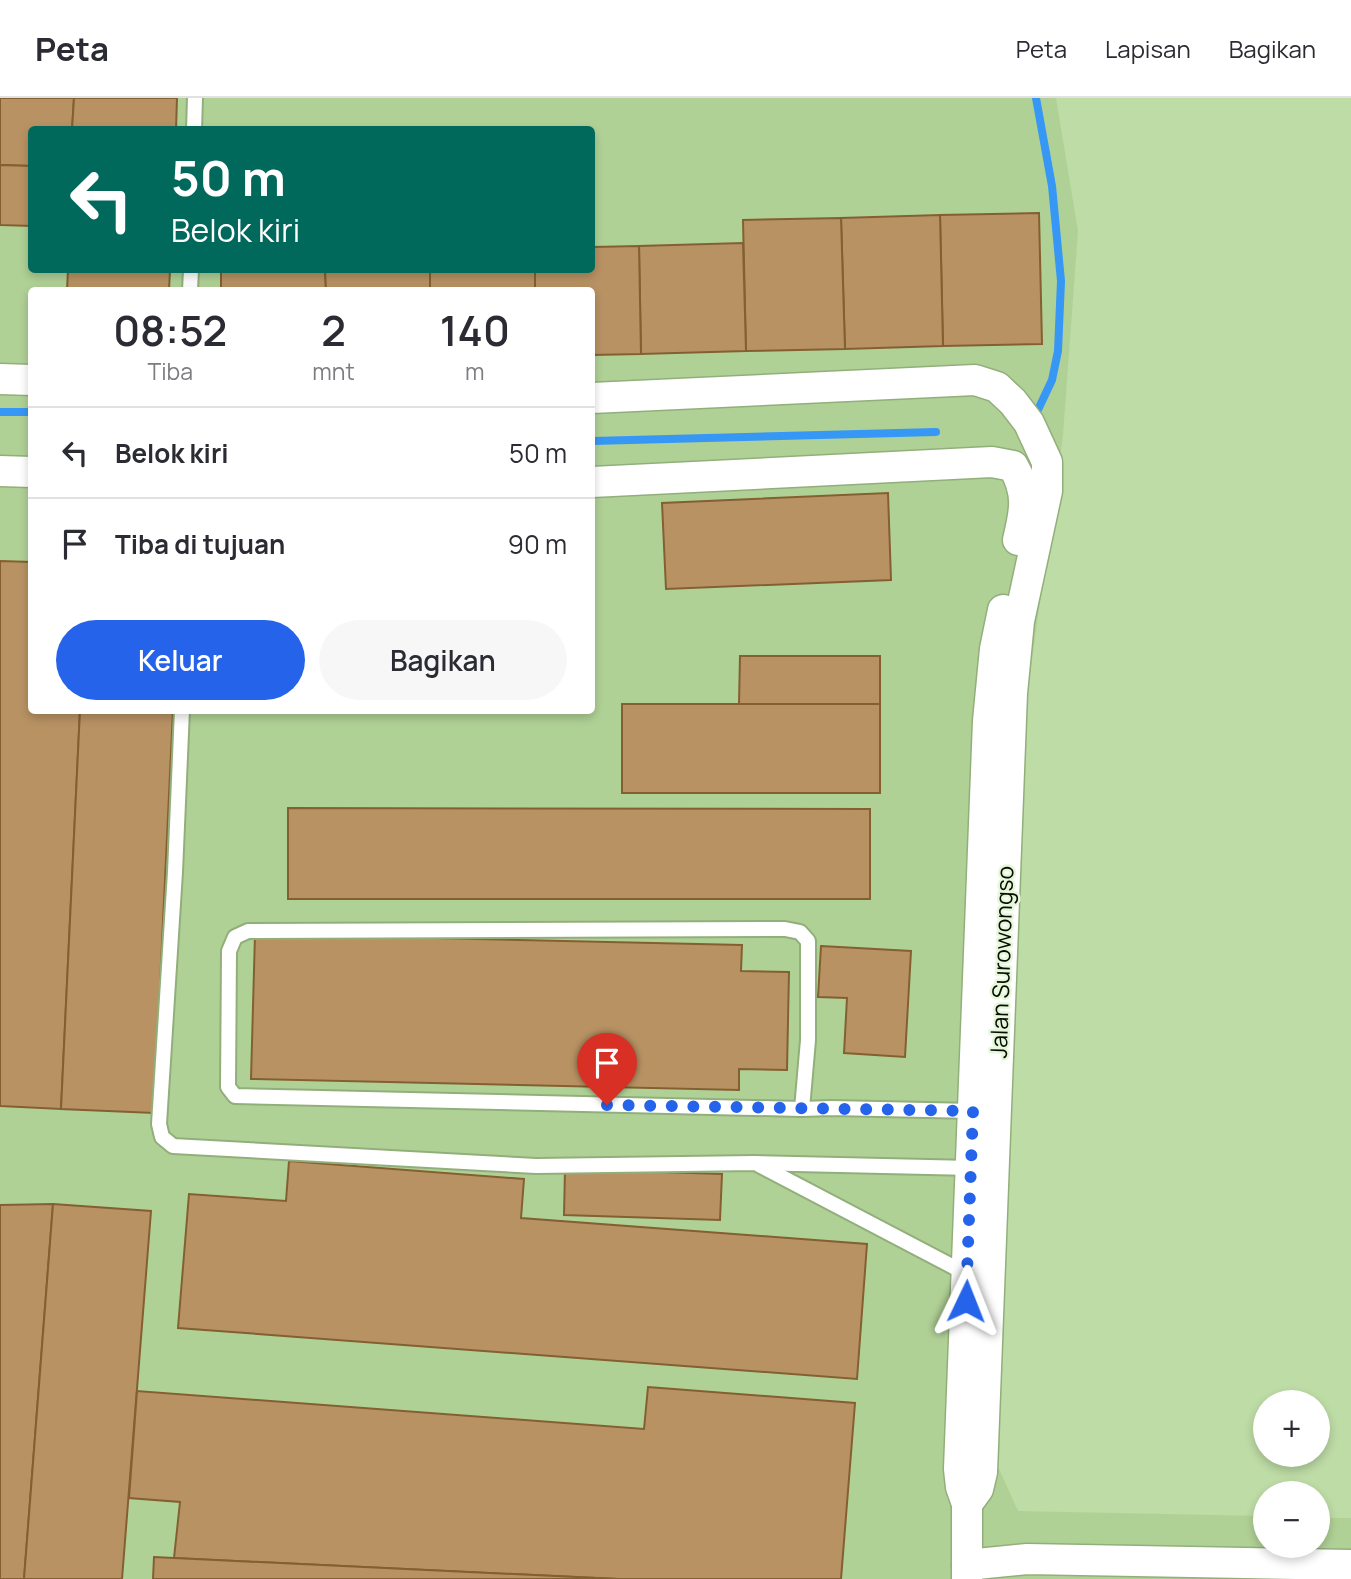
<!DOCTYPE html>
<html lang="id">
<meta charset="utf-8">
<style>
:root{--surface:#fff;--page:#f7f7f7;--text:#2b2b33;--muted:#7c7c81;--line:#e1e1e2;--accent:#2563eb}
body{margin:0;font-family:Manrope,sans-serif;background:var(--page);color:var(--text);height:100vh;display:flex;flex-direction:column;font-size:26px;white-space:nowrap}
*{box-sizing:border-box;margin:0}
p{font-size:23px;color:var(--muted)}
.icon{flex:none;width:38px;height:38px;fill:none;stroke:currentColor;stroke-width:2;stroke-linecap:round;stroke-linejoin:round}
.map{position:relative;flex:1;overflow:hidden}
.panel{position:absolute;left:28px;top:189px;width:567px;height:427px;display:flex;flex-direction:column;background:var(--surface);border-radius:7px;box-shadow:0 4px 10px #0003}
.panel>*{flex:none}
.top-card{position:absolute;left:28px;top:28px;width:567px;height:147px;border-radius:7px;box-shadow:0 4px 10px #0003;background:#00695c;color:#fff;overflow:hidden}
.tools{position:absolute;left:1253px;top:1292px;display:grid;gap:14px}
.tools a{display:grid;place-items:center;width:77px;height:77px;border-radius:50%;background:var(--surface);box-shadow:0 4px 10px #0003;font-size:35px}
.pin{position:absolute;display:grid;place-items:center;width:60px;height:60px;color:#fff;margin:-72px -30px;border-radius:50% 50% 50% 0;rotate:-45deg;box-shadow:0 0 7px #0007}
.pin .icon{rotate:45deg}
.me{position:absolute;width:77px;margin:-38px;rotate:2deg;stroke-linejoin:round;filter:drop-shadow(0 0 5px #0008)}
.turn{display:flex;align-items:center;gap:24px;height:147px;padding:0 28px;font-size:32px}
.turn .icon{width:91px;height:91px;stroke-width:2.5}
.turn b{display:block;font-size:49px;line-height:60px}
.eta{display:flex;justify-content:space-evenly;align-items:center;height:119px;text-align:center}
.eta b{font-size:42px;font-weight:600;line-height:49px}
.primary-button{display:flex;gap:14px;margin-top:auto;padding:14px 28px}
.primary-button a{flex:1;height:80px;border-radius:42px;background:var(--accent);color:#fff;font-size:28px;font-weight:600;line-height:80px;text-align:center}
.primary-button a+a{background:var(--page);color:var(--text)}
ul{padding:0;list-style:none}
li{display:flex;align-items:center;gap:21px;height:91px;padding:0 28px;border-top:2px solid var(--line)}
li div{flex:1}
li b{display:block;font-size:26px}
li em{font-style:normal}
header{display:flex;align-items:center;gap:42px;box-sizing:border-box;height:98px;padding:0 35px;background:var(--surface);border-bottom:2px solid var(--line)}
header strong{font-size:33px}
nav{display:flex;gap:38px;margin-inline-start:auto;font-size:24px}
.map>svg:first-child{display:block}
</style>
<header>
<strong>Peta</strong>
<nav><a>Peta</a><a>Lapisan</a><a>Bagikan</a></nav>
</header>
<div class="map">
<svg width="1351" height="1481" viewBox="0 0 1351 1481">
<rect width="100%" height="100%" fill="#bedca6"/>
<path fill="#b0d196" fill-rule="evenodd" d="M0,0H1056L1078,133L1063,337L1013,701L990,1351L1018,1413L1265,1418V1447H1318V1420H1351V1481H0ZM32,32H592V172H32ZM32,192H592V612H32Z"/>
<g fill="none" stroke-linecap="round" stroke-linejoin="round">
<g stroke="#3797f5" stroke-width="8">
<path d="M1036,0L1052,88L1061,183L1058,253L1052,282L1036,316"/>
<path d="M0,314H32"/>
<path d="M592,343L936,334"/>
</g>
</g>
<g fill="#b89263" stroke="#846031" stroke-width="2">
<path d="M0,0H74L72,32H32V68L0,67Z"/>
<path d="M74,0H177L176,32H72Z"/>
<path d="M0,67L32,68V128L0,127Z"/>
<path d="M1039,115L1042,246L943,248L940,117Z"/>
<path d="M940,117L943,248L845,251L841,120Z"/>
<path d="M841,120L845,251L746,253L743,122Z"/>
<path d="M743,145L746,253L641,256L639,148Z"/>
<path d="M639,148L641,256L592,257V192H535V172H592V149Z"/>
<path d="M68,172H170L169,192H67Z"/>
<path d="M221,172H325L326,192H221Z"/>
<path d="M325,172H430V192H326Z"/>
<rect x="430" y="172" width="105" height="20"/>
<path d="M888,395L891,482L666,491L662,405Z"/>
<path d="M0,463L32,464V612H80L61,1011L0,1008Z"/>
<path d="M740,558H880V606H739Z"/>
<rect x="622" y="606" width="258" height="89"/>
<path d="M80,612H173L154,1015L61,1011Z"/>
<path d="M288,710L870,711V801H288Z"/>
<path d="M255,836L742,847L741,873L789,874L787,972L739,971V992L251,981Z"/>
<path d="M821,848L911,853L905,959L844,955L847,900L818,899Z"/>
<path d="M289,1063L524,1081L521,1120L867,1146L857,1281L178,1230L189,1096L286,1103Z"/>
<path d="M565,1071L722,1076L720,1122L564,1117Z"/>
<path d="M53,1106L24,1481H0V1107Z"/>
<path d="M53,1106L151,1113L122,1481H24Z"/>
<path d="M648,1289L855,1305L841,1481H618L174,1460L180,1404L129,1400L137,1293L644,1331Z"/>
<path d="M154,1459L174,1460L618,1481H153Z"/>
</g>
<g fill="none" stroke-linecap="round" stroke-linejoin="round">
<defs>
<g id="lane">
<path d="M194,32L195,0"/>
<path d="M190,192L191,172"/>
<path d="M182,612L175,774L159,1026L162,1039L173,1048L536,1068L755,1065L972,1070"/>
<path d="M802,1011L808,942V843L800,834L785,831L248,833L235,839L229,853L228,989L235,998L802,1011L831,1010L975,1013"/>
<path d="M759,1067L967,1176"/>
</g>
<g id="street">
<path d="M0,281L32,282"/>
<path d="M592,300L975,282L997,289L1013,304L1029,325L1047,364V393L1019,523L1012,595L982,1374L978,1391L967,1406"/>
<path d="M0,373L32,374"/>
<path d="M592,384L992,364L1013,368C1029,395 1025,413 1018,442"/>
<path d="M967,1467L1027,1461L1351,1467"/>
<path d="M967,1481V1406L961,1389L959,1371L988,623L995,551L1003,512"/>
</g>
</defs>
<use href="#lane" stroke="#92af7b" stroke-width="18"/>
<use href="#street" stroke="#92af7b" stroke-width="33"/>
<use href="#lane" stroke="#fff" stroke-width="14"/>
<use href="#street" stroke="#fff" stroke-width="30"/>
</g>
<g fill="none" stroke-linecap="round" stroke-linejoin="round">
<path stroke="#2563eb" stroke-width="12" stroke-dasharray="0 21.6" d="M607,1007L973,1013L966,1203"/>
</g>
<g text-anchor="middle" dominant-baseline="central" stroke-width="5" stroke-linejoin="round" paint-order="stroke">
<g font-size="23" fill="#060e00" stroke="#e7f7dc">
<text transform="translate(1001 864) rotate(-88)">Jalan Surowongso</text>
</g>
</g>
</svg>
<div class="tools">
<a>+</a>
<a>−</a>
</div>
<div class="pin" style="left:607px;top:1007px;background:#d93025"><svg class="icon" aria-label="arrive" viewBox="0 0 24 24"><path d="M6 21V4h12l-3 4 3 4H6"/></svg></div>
<svg class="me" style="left:966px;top:1203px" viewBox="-20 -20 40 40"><path d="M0-17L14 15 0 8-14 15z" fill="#2563eb" stroke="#fff" stroke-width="4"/></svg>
<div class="top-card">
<div class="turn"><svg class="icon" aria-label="left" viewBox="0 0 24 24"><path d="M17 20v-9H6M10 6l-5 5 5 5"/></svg><div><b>50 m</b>Belok kiri</div></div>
</div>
<section class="panel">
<div class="eta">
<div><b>08:52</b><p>Tiba</p></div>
<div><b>2</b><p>mnt</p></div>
<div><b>140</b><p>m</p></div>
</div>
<ul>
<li><svg class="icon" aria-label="left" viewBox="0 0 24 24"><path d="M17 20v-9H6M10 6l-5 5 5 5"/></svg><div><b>Belok kiri</b></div><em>50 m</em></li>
<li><svg class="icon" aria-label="arrive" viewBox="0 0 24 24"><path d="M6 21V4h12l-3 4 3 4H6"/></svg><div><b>Tiba di tujuan</b></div><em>90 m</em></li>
</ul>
<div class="primary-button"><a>Keluar</a><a>Bagikan</a></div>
</section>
</div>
